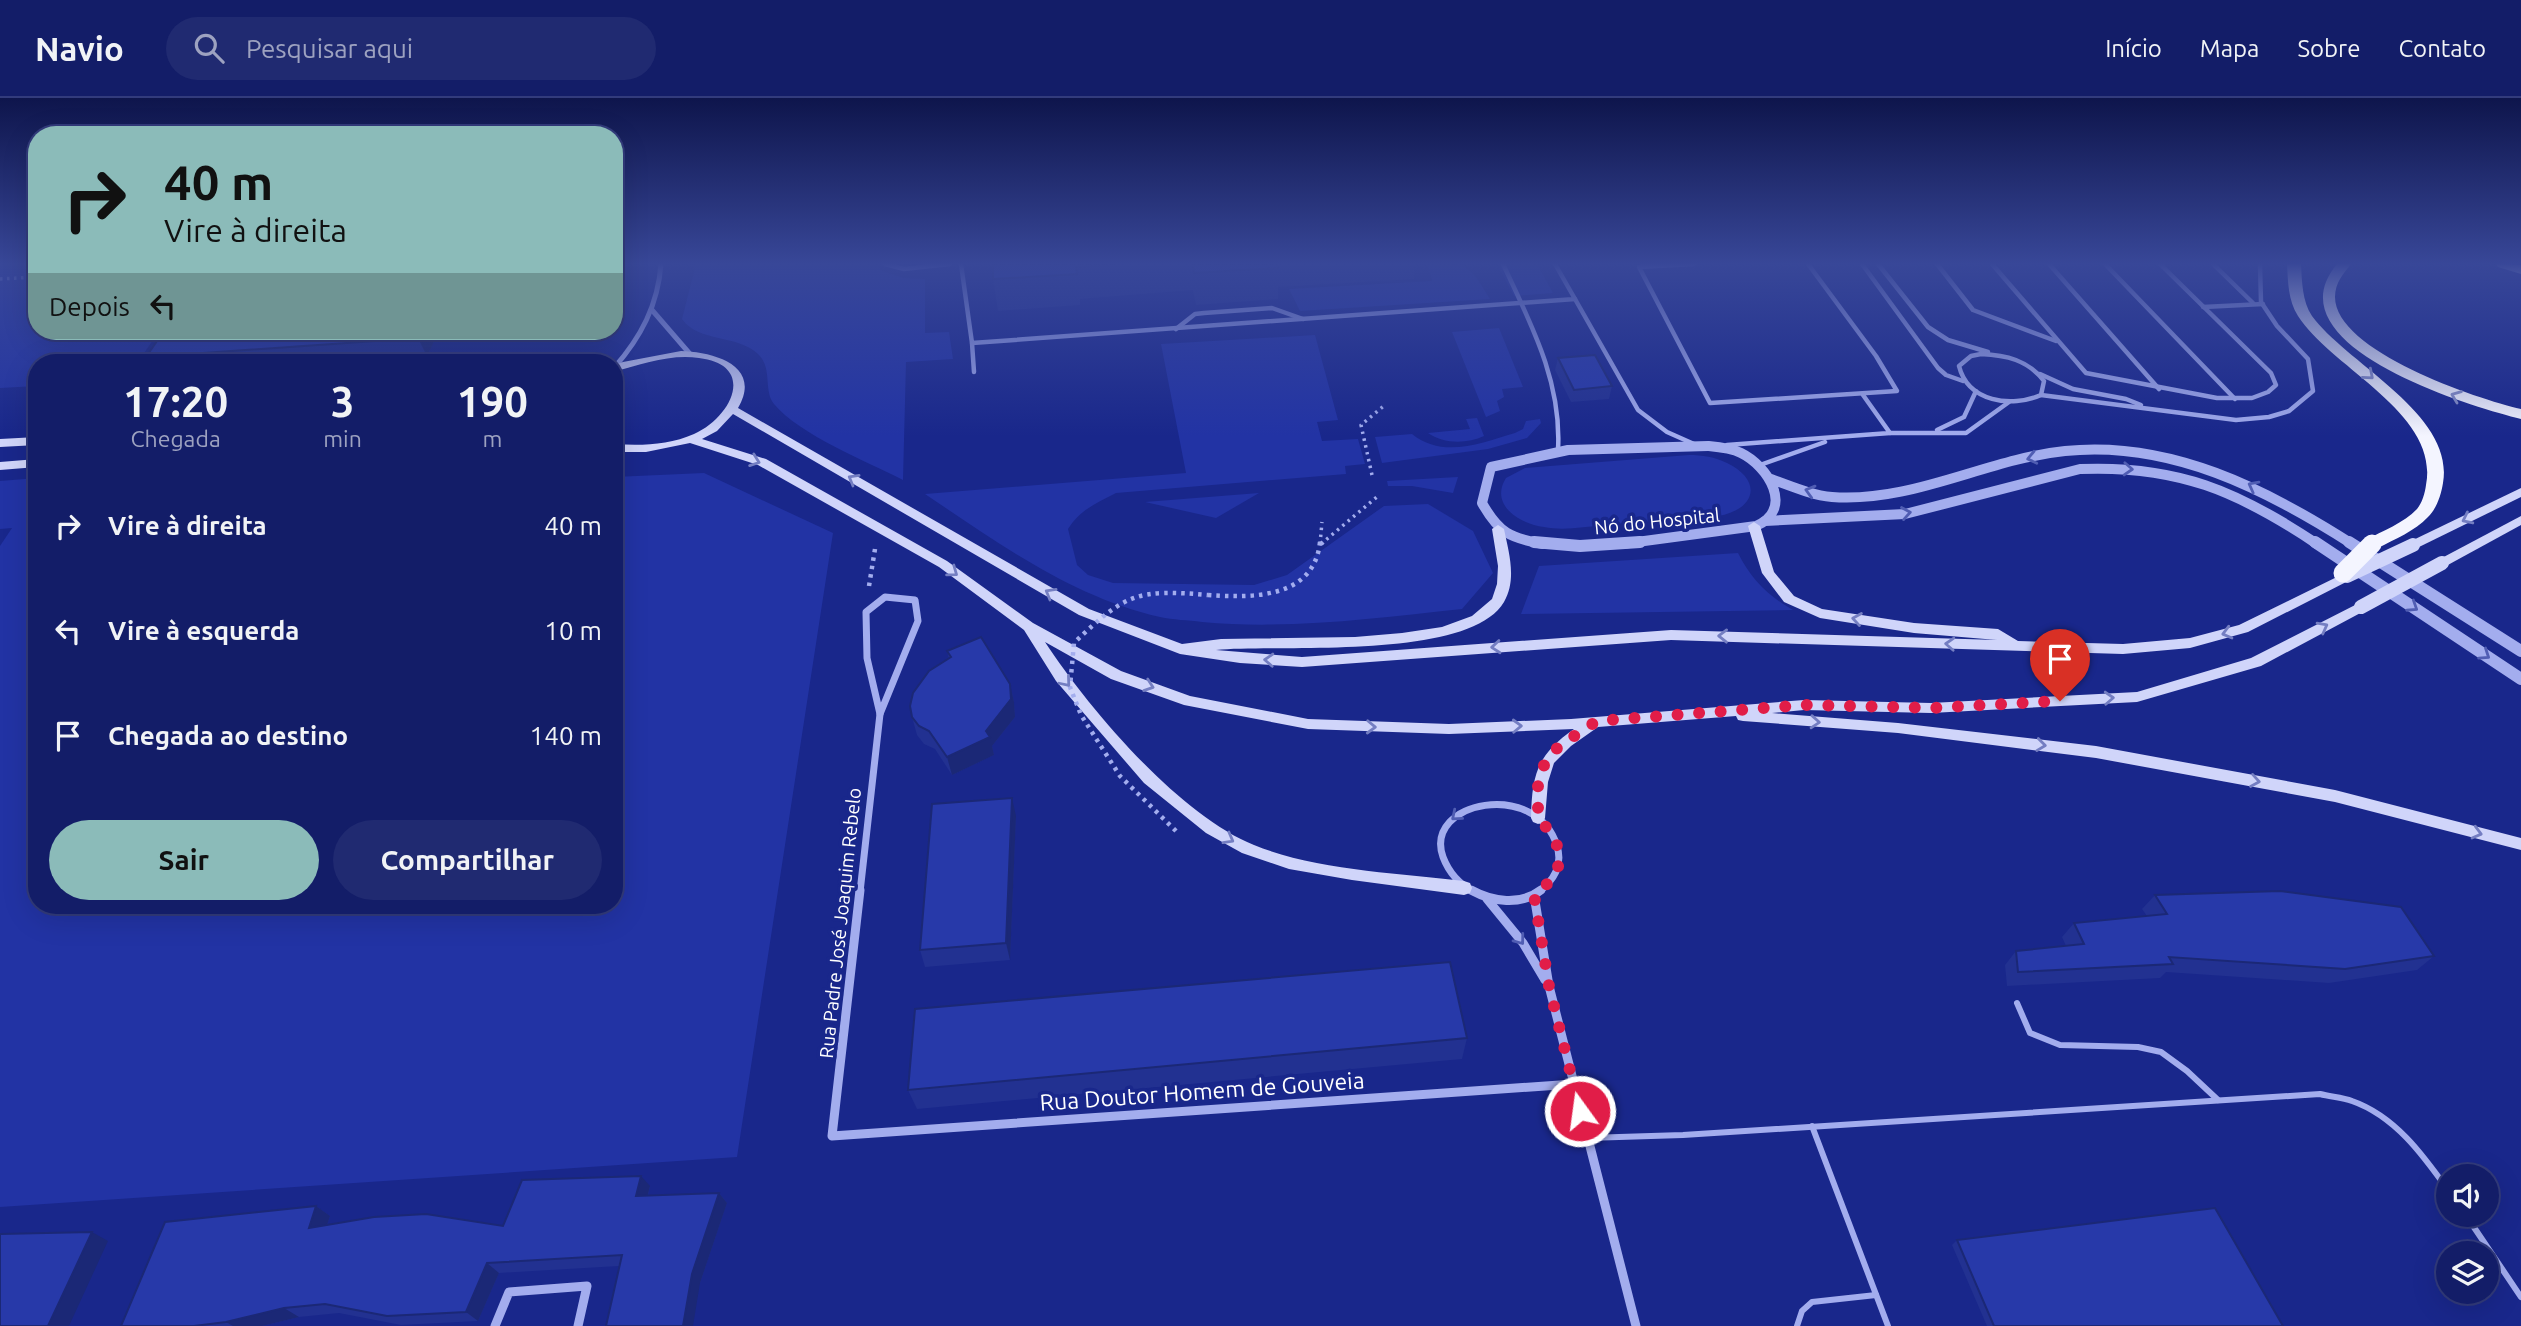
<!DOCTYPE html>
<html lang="pt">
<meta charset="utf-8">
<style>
:root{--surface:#131d68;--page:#202a71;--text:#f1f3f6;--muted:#9da2c0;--line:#323b7c;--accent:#8bbbb9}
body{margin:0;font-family:Ubuntu,sans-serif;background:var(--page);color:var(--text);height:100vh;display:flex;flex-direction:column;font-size:26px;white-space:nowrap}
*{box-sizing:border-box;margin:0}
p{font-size:23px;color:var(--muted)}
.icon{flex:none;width:38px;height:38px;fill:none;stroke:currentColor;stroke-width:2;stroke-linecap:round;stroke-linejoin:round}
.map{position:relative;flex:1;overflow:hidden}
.panel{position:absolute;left:28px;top:256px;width:595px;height:560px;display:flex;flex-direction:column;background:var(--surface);border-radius:28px;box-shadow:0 7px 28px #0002,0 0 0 2px var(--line)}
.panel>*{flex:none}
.top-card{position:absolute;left:28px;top:28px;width:595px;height:214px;border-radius:28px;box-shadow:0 7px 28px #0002,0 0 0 2px var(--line);background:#8bbbb9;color:#111;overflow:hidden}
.tools{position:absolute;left:2436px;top:1066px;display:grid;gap:14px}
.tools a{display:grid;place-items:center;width:63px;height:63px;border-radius:50%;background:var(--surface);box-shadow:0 7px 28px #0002,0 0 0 2px var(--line);font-size:35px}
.pin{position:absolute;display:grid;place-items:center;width:60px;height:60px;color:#fff;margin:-72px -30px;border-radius:50% 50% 50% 0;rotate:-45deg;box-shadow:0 0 7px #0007}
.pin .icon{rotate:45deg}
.me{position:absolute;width:77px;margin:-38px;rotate:346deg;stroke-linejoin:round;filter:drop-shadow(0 0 5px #0008)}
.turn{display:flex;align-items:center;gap:24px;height:147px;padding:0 21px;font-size:32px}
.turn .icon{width:91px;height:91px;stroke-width:2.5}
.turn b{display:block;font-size:49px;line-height:60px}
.then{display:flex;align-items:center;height:66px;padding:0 21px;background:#0003;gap:14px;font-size:26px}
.eta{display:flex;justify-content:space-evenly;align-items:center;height:119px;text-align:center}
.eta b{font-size:42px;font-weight:700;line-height:49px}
.action{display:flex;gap:14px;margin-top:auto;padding:14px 21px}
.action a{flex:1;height:80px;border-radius:42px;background:var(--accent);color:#111;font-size:28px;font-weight:700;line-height:80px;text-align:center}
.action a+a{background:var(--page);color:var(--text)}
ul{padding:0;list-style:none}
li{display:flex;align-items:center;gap:21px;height:105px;padding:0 21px}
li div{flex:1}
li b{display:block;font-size:26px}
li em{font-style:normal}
header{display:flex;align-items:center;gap:42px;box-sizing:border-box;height:98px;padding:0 35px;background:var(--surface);border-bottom:2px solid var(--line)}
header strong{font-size:33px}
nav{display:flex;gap:38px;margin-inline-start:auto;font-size:24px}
.search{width:490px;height:63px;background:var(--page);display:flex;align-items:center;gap:18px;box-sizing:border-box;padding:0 24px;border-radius:38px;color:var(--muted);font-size:26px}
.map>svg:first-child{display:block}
</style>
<header>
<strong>Navio</strong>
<div class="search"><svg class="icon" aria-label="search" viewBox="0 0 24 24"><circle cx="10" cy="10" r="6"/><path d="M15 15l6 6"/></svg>Pesquisar aqui</div>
<nav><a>Início</a><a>Mapa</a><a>Sobre</a><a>Contato</a></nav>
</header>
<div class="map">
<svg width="2521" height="1228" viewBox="0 0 2521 1228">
<rect width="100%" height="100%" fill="#19278b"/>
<g fill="#2233a4">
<path d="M0,166H37V233H159L138,264H37V288L0,290Z"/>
<path d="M696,166H877L882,173L903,180L925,181V235L949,234L953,261L906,264L903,382C866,363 800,337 774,306C763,292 773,270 758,256C737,236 699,245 682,221Z"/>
<path d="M1428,166C1468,166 1469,166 1490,201L1300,213L1289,191L1432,183Z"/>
<path d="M1497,166H1537L1553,195L1514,198Z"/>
<path d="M1499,230L1523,289L1502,291L1504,299L1497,303L1500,313L1486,319L1452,234Z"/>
<path d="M1315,237L1338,322L1317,324L1322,343L1358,341L1365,366L1345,368L1346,376L1116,395C1096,405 1080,412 1068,431L1077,467L1088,477L1113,485L1254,487L1287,477L1384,408L1428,406L1473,433L1493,475L1462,511C1376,520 1289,532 1202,524C1188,522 1173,522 1160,519C1072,499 998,445 925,396L1186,375L1161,246Z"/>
<path d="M1477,320L1484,338C1467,346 1443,346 1428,335L1470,331L1466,321Z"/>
<path d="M1540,321L1541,325L1527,340L1488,351L1382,365L1375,339L1412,336C1443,361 1481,345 1515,335L1523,331L1526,323Z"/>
<path d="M1689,357C1702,357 1715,359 1727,365C1764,383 1755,412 1718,418C1680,421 1642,424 1604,427C1584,429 1563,433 1544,429C1520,426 1489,407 1506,380L1525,370Z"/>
<path d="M704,375L833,435L737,1059L0,1109V448L12,430L0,431V383L37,380V807H614V379Z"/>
<path d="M1458,379L1453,395L1412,388H1388L1387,383Z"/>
<path d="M1259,395L1216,420L1145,404Z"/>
<path d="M1738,455C1751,481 1768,498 1793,512L1521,516L1539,468Z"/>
</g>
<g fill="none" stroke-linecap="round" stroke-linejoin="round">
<g stroke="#a3adee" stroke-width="3.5" stroke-dasharray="2.5 4.5" stroke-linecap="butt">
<path d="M0,181L37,179"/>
<path d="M1372,377L1361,327L1386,306"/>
<path d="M1320,446L1322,424"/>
<path d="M1321,446L1378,398"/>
</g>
<g stroke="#a3adee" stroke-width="4.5" stroke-dasharray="3.5 5" stroke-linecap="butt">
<path d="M1321,446L1323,444"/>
<path d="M869,488L875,451"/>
<path d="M1208,497C1252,500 1314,501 1320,444"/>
</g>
<g stroke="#a3adee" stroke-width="4.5">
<path d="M885,166L904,171L950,166"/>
<path d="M961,166L972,245L1575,201L1555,166"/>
<path d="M1503,166C1531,226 1562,284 1558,352"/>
<path d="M1694,166L1639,169L1710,305L1897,293L1876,258L1808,166"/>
<path d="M1862,166L1938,270L1946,277L1963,283"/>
<path d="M1878,166L1928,229L1948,242L1988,254"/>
<path d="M1937,166L1973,212L2056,243"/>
<path d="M1992,166L2086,275L2217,300H2252L2268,294L2276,287L2271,275L2160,166"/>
<path d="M2049,166L2159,291"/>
<path d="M2105,166L2235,301"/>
<path d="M2213,166L2253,205"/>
<path d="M1575,201L1638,312L1667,334L1694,346"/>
<path d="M2203,209L2263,206"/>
<path d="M1176,231L1195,216L1204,215L1272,210L1303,221"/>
<path d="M972,245L974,274"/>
<path d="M1981,256C2006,257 2028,262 2044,283L2041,297C2011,310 1968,304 1959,268L1971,258Z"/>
<path d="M2040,276L2073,291L2126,301L2141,307"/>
<path d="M2041,297L2236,322L2269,319L2289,313L2313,293L2308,261L2277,228L2261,204L2260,166"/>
<path d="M1937,332L1964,319L1976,293"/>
<path d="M1890,335H1966L2009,304"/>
<path d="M1727,347L1890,335L1863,297"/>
<path d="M1760,367L1825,344"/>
</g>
<g stroke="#a3adee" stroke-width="6">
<path d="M2017,905L2030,935L2060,947L2138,949L2161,954L2187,973L2218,1002"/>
<path d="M1812,1028L1888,1228"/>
<path d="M1587,1040L1683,1037L2320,996C2331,999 2342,999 2352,1003C2395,1018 2423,1057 2448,1092"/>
<path d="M2465,1116L2521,1199"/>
<path d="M1797,1228L1802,1213L1812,1204L1876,1197"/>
</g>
<g stroke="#a3adee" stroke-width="5">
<path d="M652,212L690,256"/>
<path d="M614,270C641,239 658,207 661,166"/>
</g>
<g stroke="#a3adee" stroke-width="7">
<path d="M885,499L915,502L918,523L880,616L867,560L866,514Z"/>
<path d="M860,794L880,616"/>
<path d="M1474,794C1459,786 1449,775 1443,759C1423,703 1537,681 1557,748C1563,767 1554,783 1538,794"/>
</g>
<g stroke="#a3adee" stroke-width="9">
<path d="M860,792L832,1038L1574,986"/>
<path d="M1471,792C1493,804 1520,808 1541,792"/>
<path d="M1534,797L1549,888L1636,1228"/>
<path d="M1487,801L1523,845L1545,882"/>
<path d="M495,1228L509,1194L587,1188L578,1228"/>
</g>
<g stroke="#a3adee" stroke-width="10">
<path d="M1771,381C1791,388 1811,397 1832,399C1913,405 1986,361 2065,353C2170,342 2266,391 2352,446"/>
<path d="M1765,423L1905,416L2080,371C2177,367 2238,393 2317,446"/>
<path d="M1543,446C1510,440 1499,435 1482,405L1491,369L1568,352L1708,348C1719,349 1731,350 1741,355C1768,368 1795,411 1756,428L1622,446"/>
</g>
<g stroke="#a3adee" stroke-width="12">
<path d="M1534,444L1580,448L1640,444"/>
<path d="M2315,444L2521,581"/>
<path d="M2349,444L2521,553"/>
</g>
<g fill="#d0d5fa" fill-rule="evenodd">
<path d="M681,253C713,254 763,267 738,310L1089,511L1182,546L1221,541L1355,539L1402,535L1442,529L1472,518L1492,501L1497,486L1498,468L1492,431L1498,427L1504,431C1509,455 1517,481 1504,504C1469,563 1279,546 1216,552L1302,559L1671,532L1997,542L1914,535L1820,520L1784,504L1762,475L1748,428L1754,424L1760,428L1774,474L1794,498L1822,511L1914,525L1998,531L2018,543L2123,546L2190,540L2239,527L2347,474L2353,478L2352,481L2248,534L2190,550L2123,556L1671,542L1302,569L1240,565L1180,556L1079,517L733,316L717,333L702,341L766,361L947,463L1033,525L1121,573L1190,598L1308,621L1449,626L1571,621L1804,602L1931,605L2137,594L2251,560L2361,504L2366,506L2368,509L2366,512L2261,568L2137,604L1931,615L1804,612L1772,615L1898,625L2096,648L2335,692L2521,740V752L2335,704L2096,660L1898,635L1743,623L1738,622L1736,618L1598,629L1571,648L1554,665L1548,684L1545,720L1543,724L1538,726L1533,724L1531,720C1532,676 1537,657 1574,631L1449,636L1308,631L1184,607L1111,581L1045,544C1089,611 1179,717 1254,747C1315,772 1398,775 1464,783L1470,785L1472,790L1470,795L1464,797L1352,782L1289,771L1242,755L1206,735L1144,685L1056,583L1024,532L939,469L758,367L690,345L646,354H614V346C641,348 669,347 694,336C732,319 757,267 699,260C670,256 642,266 614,274V267L623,264Z"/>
<path d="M37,339V347L0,349V341Z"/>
<path d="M37,361V369L0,372V364Z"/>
<path d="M2521,390V399L2417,450H2409L2407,447L2409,444Z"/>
<path d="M2521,418V427L2446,468L2442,469L2436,465L2438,462Z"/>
</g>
<g fill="#f4f5ff" fill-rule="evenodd">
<path d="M2287,166H2301C2302,183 2302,203 2312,218C2347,266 2455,316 2443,385C2441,397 2437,410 2428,419C2415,433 2395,441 2378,450L2372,452L2363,446L2366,442C2382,433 2404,425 2417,411C2422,405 2425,395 2426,387C2440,315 2331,270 2298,218C2288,202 2288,184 2287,166Z"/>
<path d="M2337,166H2351C2343,176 2335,185 2335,199C2335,253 2477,301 2521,311V321C2467,308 2269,247 2337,166Z"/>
<path d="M2496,166L2521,167V176L2498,169Z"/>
</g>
<path stroke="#a3adee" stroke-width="4.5" stroke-dasharray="3.5 5" stroke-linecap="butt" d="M1176,733L1120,678L1081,617L1070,589L1074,545C1126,495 1137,491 1208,497"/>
<g stroke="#d0d5fa" stroke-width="14">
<path d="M2347,478L2413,447"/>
<path d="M2361,509L2442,465"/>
</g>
<path stroke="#f4f5ff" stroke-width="19" d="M2343,475L2372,446"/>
</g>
<g fill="#223191">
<path d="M993,166H1415L1414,181L1278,189V201L1196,207L1193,192L1080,201V207L998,213L993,181Z"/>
<path d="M164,233H439L427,258L336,264H150L146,259Z"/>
<path d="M1558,260L1612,288L1609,301L1571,304L1555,272Z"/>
<path d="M947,553L1010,586L1014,604L1015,619L992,648L994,657L952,677L935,651L924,646L917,637L912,619L949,561Z"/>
<path d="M1016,718L1010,862L925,869L920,852Z"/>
<path d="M2155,797L2434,858L2417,872L2329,885L2166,874L2160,880L2007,888L2005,867L2016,853L2066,848L2062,839L2074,825L2147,818L2142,811Z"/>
<path d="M1467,940L1462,961L917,1011L908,992Z"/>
<path d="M650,1088L648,1097L719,1095L727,1105L700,1185L619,1168L499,1175L478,1223L401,1227L339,1215L299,1219L262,1228H121L316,1108L330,1118L327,1127L503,1128Z"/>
<path d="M1957,1142L2283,1228H1987L1952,1147Z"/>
</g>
<g fill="#1b2876">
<path d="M421,233H439L427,258L418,240Z"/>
<path d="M1010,586L1014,604L1015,619L992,648L994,657L952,677L947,659L986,633Z"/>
<path d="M1012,700L1016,718L1010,862L1006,845Z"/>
<path d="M641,1078L650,1088L645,1108L636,1098Z"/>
<path d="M719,1095L727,1105L700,1185L693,1228H683L692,1176Z"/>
<path d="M316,1108L330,1118L323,1139L309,1130Z"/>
<path d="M92,1134L108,1143L69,1228H48Z"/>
<path d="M487,1165L499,1175L478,1223L466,1214Z"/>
<path d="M284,1210L299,1219L262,1228H233L226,1224Z"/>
</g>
<g fill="#2739a9" stroke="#1b2876" stroke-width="2">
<path d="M993,166H1118L1076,169L1077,176L993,181Z"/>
<path d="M1193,166H1277L1278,170L1194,175Z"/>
<path d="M164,233H421L418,240L146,259Z"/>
<path d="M1595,257L1612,288L1574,292L1558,260Z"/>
<path d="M981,539L1010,586L1011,601L986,633L990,639L947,659L929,633L919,628L912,619L910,608L913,595L929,573L951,559L947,553Z"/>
<path d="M1012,700L1006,845L920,852L932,706Z"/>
<path d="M2280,793L2401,809L2434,858L2345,871L2169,859L2173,866L2018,874L2016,853L2084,846L2074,825L2167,816L2155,797Z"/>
<path d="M1450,864L1467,940L908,992L915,911Z"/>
<path d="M641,1078L636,1098L719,1095L692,1176L683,1228H606L622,1157L487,1165L466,1214L387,1218L325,1206L284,1210L226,1224L194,1228H121L165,1124L316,1108L309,1130L374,1119L426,1116L503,1128L522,1082Z"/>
<path d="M2215,1110L2283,1228H1994L1957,1142Z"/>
<path d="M92,1134L48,1228H0V1136Z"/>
</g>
<defs><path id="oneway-chevron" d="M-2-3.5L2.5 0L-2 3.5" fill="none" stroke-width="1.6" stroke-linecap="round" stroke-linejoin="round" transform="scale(1.75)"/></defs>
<g stroke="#868ec5">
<use href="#oneway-chevron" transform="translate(2369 277) rotate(41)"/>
<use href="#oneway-chevron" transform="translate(2456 298) rotate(-159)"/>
</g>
<g stroke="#505db3">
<use href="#oneway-chevron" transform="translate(2032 360) rotate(167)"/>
<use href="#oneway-chevron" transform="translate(2128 371) rotate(3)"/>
<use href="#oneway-chevron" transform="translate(2253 388) rotate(-152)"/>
<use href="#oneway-chevron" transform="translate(1810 393) rotate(-164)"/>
<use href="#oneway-chevron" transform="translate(1906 415) rotate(-10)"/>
<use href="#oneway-chevron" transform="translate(2413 509) rotate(33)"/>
<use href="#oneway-chevron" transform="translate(2485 557) rotate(34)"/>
<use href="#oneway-chevron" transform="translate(1456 718) rotate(140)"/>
<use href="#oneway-chevron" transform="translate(1520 842) rotate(53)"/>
</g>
<g stroke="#747ec2">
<use href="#oneway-chevron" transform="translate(755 363) rotate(20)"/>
<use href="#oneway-chevron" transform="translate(853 381) rotate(-150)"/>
<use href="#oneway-chevron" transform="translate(2467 421) rotate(154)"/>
<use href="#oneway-chevron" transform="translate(953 474) rotate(36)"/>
<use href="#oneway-chevron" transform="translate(1050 495) rotate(-150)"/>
<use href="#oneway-chevron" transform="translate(1857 521) rotate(-171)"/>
<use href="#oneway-chevron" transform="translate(2323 529) rotate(-28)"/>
<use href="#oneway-chevron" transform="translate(2227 535) rotate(165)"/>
<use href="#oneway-chevron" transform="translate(1723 538) rotate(-179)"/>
<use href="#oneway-chevron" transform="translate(1950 546) rotate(-177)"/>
<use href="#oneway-chevron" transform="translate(1496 549) rotate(175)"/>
<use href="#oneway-chevron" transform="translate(1269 562) rotate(-177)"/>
<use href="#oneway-chevron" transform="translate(1066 584) rotate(50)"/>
<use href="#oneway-chevron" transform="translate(1149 588) rotate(19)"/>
<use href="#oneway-chevron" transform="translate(2109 600) rotate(-3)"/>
<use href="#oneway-chevron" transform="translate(1815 624) rotate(4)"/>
<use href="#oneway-chevron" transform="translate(1517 628) rotate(-2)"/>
<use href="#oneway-chevron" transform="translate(1371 629) rotate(2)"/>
<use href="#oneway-chevron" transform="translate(2041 647) rotate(7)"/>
<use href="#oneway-chevron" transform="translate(2255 683) rotate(10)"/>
<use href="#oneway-chevron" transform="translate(2477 735) rotate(15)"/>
<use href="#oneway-chevron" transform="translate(1229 741) rotate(29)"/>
</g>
<linearGradient id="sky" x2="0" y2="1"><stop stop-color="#0e154c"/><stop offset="0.49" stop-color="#384798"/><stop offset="1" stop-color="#384798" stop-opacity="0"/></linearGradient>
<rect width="2521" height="338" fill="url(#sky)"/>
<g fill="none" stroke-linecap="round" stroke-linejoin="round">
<path stroke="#e11d48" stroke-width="12" stroke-dasharray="0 21.6" d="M1580,1013L1549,888L1534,797C1568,773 1566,749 1538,720V688L1545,664L1559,648L1597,623L1804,607L1931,610L2060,603"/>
</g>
<g text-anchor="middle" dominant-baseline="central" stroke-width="7" stroke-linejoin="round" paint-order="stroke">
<g font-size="19" fill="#fff" stroke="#19278b">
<text transform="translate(1657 423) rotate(-6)">Nó do Hospital</text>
<text transform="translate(840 825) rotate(-84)">Rua Padre José Joaquim Rebelo</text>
</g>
<g font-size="23" fill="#fff" stroke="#19278b">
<text transform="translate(1202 993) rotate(-4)">Rua Doutor Homem de Gouveia</text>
</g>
</g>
</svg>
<div class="tools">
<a><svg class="icon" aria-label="sound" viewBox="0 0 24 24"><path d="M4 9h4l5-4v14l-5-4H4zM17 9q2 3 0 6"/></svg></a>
<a><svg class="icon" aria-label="layers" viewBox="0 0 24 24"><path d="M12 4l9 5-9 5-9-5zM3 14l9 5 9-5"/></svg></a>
</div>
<div class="pin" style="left:2060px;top:603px;background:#d93025"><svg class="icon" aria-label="arrive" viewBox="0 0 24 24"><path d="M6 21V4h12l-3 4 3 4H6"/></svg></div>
<svg class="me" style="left:1580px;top:1013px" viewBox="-20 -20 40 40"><circle r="17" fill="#e11d48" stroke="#fff" stroke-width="3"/><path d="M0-11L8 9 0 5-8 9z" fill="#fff"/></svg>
<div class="top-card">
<div class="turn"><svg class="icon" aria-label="right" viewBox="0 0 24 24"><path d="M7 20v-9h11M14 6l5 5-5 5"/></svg><div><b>40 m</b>Vire à direita</div></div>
<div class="then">Depois<svg class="icon" aria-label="left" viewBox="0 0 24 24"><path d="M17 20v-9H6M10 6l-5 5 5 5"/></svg></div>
</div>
<section class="panel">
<div class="eta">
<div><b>17:20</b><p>Chegada</p></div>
<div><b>3</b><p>min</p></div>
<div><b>190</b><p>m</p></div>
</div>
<ul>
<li><svg class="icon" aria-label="right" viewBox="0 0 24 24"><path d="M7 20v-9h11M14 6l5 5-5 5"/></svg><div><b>Vire à direita</b></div><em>40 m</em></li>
<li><svg class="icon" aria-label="left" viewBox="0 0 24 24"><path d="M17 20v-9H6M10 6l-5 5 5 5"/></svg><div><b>Vire à esquerda</b></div><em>10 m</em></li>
<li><svg class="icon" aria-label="arrive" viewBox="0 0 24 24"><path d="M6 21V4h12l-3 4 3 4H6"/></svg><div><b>Chegada ao destino</b></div><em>140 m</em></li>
</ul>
<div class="action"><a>Sair</a><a>Compartilhar</a></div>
</section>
</div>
